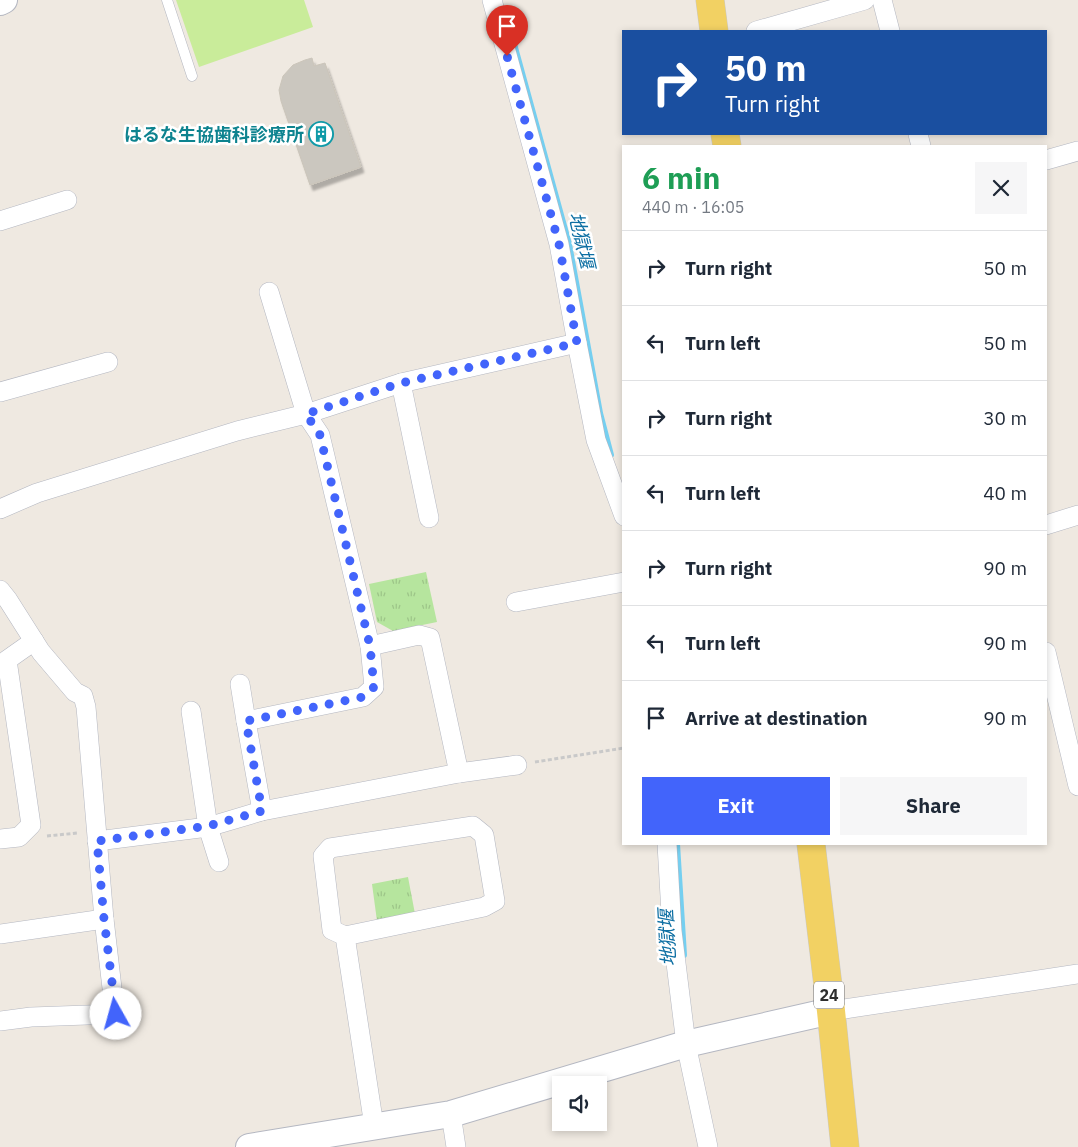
<!DOCTYPE html>
<meta charset="utf-8">
<style>
:root{--surface:#fff;--page:#f6f6f7;--text:#1f2937;--muted:#747a83;--line:#e0e1e3;--accent:#4264fb}
body{margin:0;font-family:"IBM Plex Sans","Noto Sans JP",sans-serif;background:var(--page);color:var(--text);height:100vh;display:flex;flex-direction:column;font-size:19px;white-space:nowrap}
*{box-sizing:border-box;margin:0}
p{font-size:16px;color:var(--muted)}
.icon{flex:none;width:28px;height:28px;fill:none;stroke:currentColor;stroke-width:2;stroke-linecap:round;stroke-linejoin:round}
.map{position:relative;flex:1;overflow:hidden}
.sheet{position:absolute;left:622px;top:145px;width:425px;height:700px;display:flex;flex-direction:column;background:var(--surface);border-radius:0px;box-shadow:0 2px 8px #0003}
.sheet>*{flex:none}
.hud{position:absolute;left:622px;top:30px;width:425px;height:105px;border-radius:0px;box-shadow:0 2px 8px #0003;background:#1a4fa0;color:#fff;overflow:hidden}
.tools{position:absolute;left:552px;top:1076px;display:grid;gap:10px}
.tools a{display:grid;place-items:center;width:55px;height:55px;border-radius:0px;background:var(--surface);box-shadow:0 2px 8px #0003;font-size:25px}
.pin{position:absolute;display:grid;place-items:center;width:42px;height:42px;color:#fff;margin:-51px -21px;border-radius:50% 50% 50% 0;rotate:-45deg;box-shadow:0 0 5px #0007}
.pin .icon{rotate:45deg}
.me{position:absolute;width:55px;margin:-28px;rotate:353deg;stroke-linejoin:round;filter:drop-shadow(0 0 4px #0008)}
.turn{display:flex;align-items:center;gap:18px;height:105px;padding:0 20px;font-size:22px}
.turn .icon{width:65px;height:65px;stroke-width:2.5}
.turn b{display:block;font-size:35px;line-height:42px}
.round{display:grid;place-items:center;flex:none;width:52px;height:52px;border-radius:0px;background:var(--page)}
.headline{display:flex;align-items:center;justify-content:space-between;height:85px;padding:0 20px}
h1{font-size:30px;font-weight:700;line-height:38px;color:#1e9e55}
.cta{display:flex;gap:10px;margin-top:auto;padding:10px 20px}
.cta a{flex:1;height:58px;border-radius:0px;background:var(--accent);color:#fff;font-size:20px;font-weight:700;line-height:58px;text-align:center}
.cta a+a{background:var(--page);color:var(--text)}
ul{padding:0;list-style:none}
li{display:flex;align-items:center;gap:15px;height:75px;padding:0 20px;border-top:1px solid var(--line)}
li div{flex:1}
li b{display:block;font-size:19px}
li em{font-style:normal}
.map>svg:first-child{display:block}
</style>
<div class="map">
<svg width="1078" height="1147" viewBox="0 0 1078 1147">
<defs>
<pattern id="park-tufts" width="24" height="20" patternUnits="userSpaceOnUse" patternTransform="scale(1.25)"><rect width="24" height="20" fill="#b6e59e"/><path d="M3 7l-1-3M5 7V3M7 7l1-3M15 17l-1-3M17 17v-4M19 17l1-3" fill="none" stroke="#9dc588"/></pattern>
<filter id="shadow"><feDropShadow dx="3" dy="5.5" stdDeviation="1" flood-color="#0004"/></filter>
</defs>
<rect width="100%" height="100%" fill="#efe9e1"/>
<g fill="url(#park-tufts)">
<path d="M426,572L437,622L393,631L377,622L369,584Z"/>
<path d="M408,877L415,914L377,921L372,884Z"/>
</g>
<path fill="#c9ec9a" d="M176,0H304L313,27L199,67Z"/>
<g fill="none" stroke-linecap="round" stroke-linejoin="round">
<g stroke="#75cff0" stroke-width="6">
<path d="M513,40L569,244L600,413L611,455"/>
<path d="M677,844L684,955"/>
</g>
</g>
<path fill="#cbc7bf" stroke="#cbc5ba" filter="url(#shadow)" d="M312,58L314,66L325,63L361,167L310,185L281,101L279,90L283,76L293,65L305,60Z"/>
<g fill="none" stroke-linecap="round" stroke-linejoin="round">
<defs>
<path id="lane" d="M167,0L192,76"/>
<g id="street">
<path d="M492,0L559,244L577,343L596,440L624,516"/>
<path d="M882,0L890,31"/>
<path d="M756,31L865,0"/>
<path d="M918,134L921,146"/>
<path d="M1046,160L1078,151"/>
<path d="M0,221L67,200"/>
<path d="M401,383L429,518"/>
<path d="M0,392L108,362"/>
<path d="M0,509L37,493L237,431L306,414L401,383L577,343"/>
<path d="M1046,525L1078,515"/>
<path d="M0,590L8,600L41,652L75,692L83,696L86,707L104,919L115,1014L31,1017L0,1021"/>
<path d="M516,602L624,582"/>
<path d="M370,646L419,635L430,638L459,773"/>
<path d="M1046,652L1078,786"/>
<path d="M240,684L246,721L262,811"/>
<path d="M191,711L208,827L219,862"/>
<path d="M246,721L363,697L374,687L370,646L320,435L306,414L269,292"/>
<path d="M0,839L19,837L31,825L7,660L34,641"/>
<path d="M97,841L208,827L262,811L459,773L517,765"/>
<path d="M667,844L672,931L686,1044L708,1147"/>
<path d="M0,934L104,919"/>
<path d="M345,936L484,907L495,901L484,835L473,826L330,848L323,856L332,930L345,936L374,1126"/>
<path d="M831,1011L1078,974"/>
<path d="M451,1114L456,1147"/>
</g>
<g id="secondary">
<path d="M0,2L4,0"/>
<path d="M249,1147L451,1114L686,1044L831,1011"/>
</g>
<g id="primary">
<path d="M710,0L714,31"/>
<path d="M725,134L727,146"/>
<path d="M811,844L831,1011L845,1147"/>
</g>
</defs>
<use href="#lane" stroke="#b4b7c1" stroke-width="11"/>
<use href="#street" stroke="#b4b7c1" stroke-width="20"/>
<use href="#secondary" stroke="#b4b7c1" stroke-width="28"/>
<use href="#primary" stroke="#c9c9c9" stroke-width="29"/>
<g stroke="#c9c9c9" stroke-width="3" stroke-dasharray="4 2.5" stroke-linecap="butt">
<path d="M535,762L624,748"/>
<path d="M47,836L78,833"/>
</g>
<use href="#lane" stroke="#fff" stroke-width="10"/>
<use href="#street" stroke="#fff" stroke-width="19"/>
<use href="#secondary" stroke="#fff" stroke-width="26"/>
<use href="#primary" stroke="#f2d163" stroke-width="28"/>
</g>
<g fill="none" stroke-linecap="round" stroke-linejoin="round">
<path stroke="#4264fb" stroke-width="9" stroke-dasharray="0 16.2" d="M116,1014L104,919L97,841L208,826L262,811L246,721L363,697L374,687L370,646L320,435L306,414L401,383L577,343L559,244L507,56"/>
</g>
<defs>
<symbol id="building-ring" viewBox="-11 -11 22 22"><circle r="9.5" fill="#fff" stroke="#0f9aa8" stroke-width="1.5"/><path d="M-4-6H4V6H1V3H-1V6H-4ZM-2.5-4.3h1.7v1.8h-1.7ZM.8-4.3h1.7v1.8H.8ZM-2.5-1h1.7V.8h-1.7ZM.8-1h1.7V.8H.8Z" fill="#0f9aa8"/></symbol>
</defs>
<g fill-rule="evenodd">
<use href="#building-ring" x="307" y="120" width="28" height="28"/>
</g>
<g text-anchor="middle" dominant-baseline="central" stroke-width="5" stroke-linejoin="round" paint-order="stroke">
<rect fill="#fff" stroke="#6d6d6d" stroke-width="1" x="814" y="981.5" width="30" height="27" rx="4"/>
<g font-size="16" font-weight="bold" fill="#2e2e2e">
<text x="829" y="995">24</text>
</g>
<g font-size="18" font-weight="bold" fill="#0d838f" stroke="#fff" text-anchor="end">
<text x="304" y="134">はるな生協歯科診療所</text>
</g>
<g font-size="19" font-style="italic" fill="#0d6fa3" stroke="#fff">
<text transform="translate(582 240) rotate(77)">地獄堰</text>
<text transform="translate(667 938) rotate(-93)">地獄堰</text>
</g>
</g>
</svg>
<div class="tools">
<a><svg class="icon" aria-label="sound" viewBox="0 0 24 24"><path d="M4 9h4l5-4v14l-5-4H4zM17 9q2 3 0 6"/></svg></a>
</div>
<div class="pin" style="left:507px;top:56px;background:#d93025"><svg class="icon" aria-label="arrive" viewBox="0 0 24 24"><path d="M6 21V4h12l-3 4 3 4H6"/></svg></div>
<svg class="me" style="left:116px;top:1014px" viewBox="-20 -20 40 40"><circle r="19" fill="#fff"/><path d="M0-13L10 11 0 6-10 11z" fill="#4264fb"/></svg>
<div class="hud">
<div class="turn"><svg class="icon" aria-label="right" viewBox="0 0 24 24"><path d="M7 20v-9h11M14 6l5 5-5 5"/></svg><div><b>50 m</b>Turn right</div></div>
</div>
<section class="sheet">
<div class="headline"><div><h1>6 min</h1><p>440 m · 16:05</p></div><a class="round"><svg class="icon" aria-label="close" viewBox="0 0 24 24"><path d="M6 6l12 12M18 6L6 18"/></svg></a></div>
<ul>
<li><svg class="icon" aria-label="right" viewBox="0 0 24 24"><path d="M7 20v-9h11M14 6l5 5-5 5"/></svg><div><b>Turn right</b></div><em>50 m</em></li>
<li><svg class="icon" aria-label="left" viewBox="0 0 24 24"><path d="M17 20v-9H6M10 6l-5 5 5 5"/></svg><div><b>Turn left</b></div><em>50 m</em></li>
<li><svg class="icon" aria-label="right" viewBox="0 0 24 24"><path d="M7 20v-9h11M14 6l5 5-5 5"/></svg><div><b>Turn right</b></div><em>30 m</em></li>
<li><svg class="icon" aria-label="left" viewBox="0 0 24 24"><path d="M17 20v-9H6M10 6l-5 5 5 5"/></svg><div><b>Turn left</b></div><em>40 m</em></li>
<li><svg class="icon" aria-label="right" viewBox="0 0 24 24"><path d="M7 20v-9h11M14 6l5 5-5 5"/></svg><div><b>Turn right</b></div><em>90 m</em></li>
<li><svg class="icon" aria-label="left" viewBox="0 0 24 24"><path d="M17 20v-9H6M10 6l-5 5 5 5"/></svg><div><b>Turn left</b></div><em>90 m</em></li>
<li><svg class="icon" aria-label="arrive" viewBox="0 0 24 24"><path d="M6 21V4h12l-3 4 3 4H6"/></svg><div><b>Arrive at destination</b></div><em>90 m</em></li>
</ul>
<div class="cta"><a>Exit</a><a>Share</a></div>
</section>
</div>
